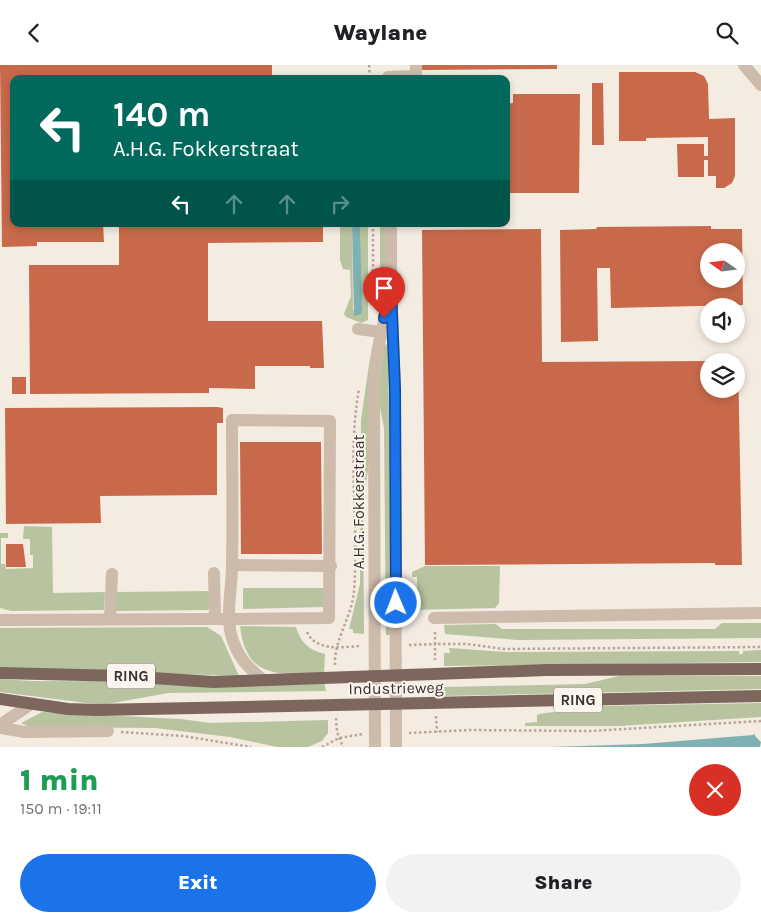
<!DOCTYPE html>
<meta charset="utf-8">
<style>
:root{--surface:#fff;--page:#f2f2f2;--text:#202124;--muted:#757577;--accent:#1a73e8}
body{margin:0;font-family:Karla,sans-serif;background:var(--page);color:var(--text);height:100vh;display:flex;flex-direction:column;font-size:19px;white-space:nowrap}
*{box-sizing:border-box;margin:0}
p{font-size:16px;color:var(--muted)}
.icon{flex:none;width:28px;height:28px;fill:none;stroke:currentColor;stroke-width:2;stroke-linecap:round;stroke-linejoin:round}
.map{position:relative;height:682px;overflow:hidden}
.panel{display:flex;flex-direction:column;background:var(--surface);flex:1}
.panel>*{flex:none}
.top-card{position:absolute;left:10px;top:10px;width:500px;height:152px;border-radius:10px;box-shadow:0 2px 8px #0003;background:#00695c;color:#fff;overflow:hidden}
.needle{width:32px;rotate:284deg}
.controls{position:absolute;left:700px;top:178px;display:grid;gap:10px}
.controls a{display:grid;place-items:center;width:45px;height:45px;border-radius:50%;background:var(--surface);box-shadow:0 2px 8px #0003;font-size:25px}
.pin{position:absolute;display:grid;place-items:center;width:42px;height:42px;color:#fff;margin:-51px -21px;border-radius:50% 50% 50% 0;rotate:-45deg;box-shadow:0 0 5px #0007}
.pin .icon{rotate:45deg}
.me{position:absolute;width:55px;margin:-28px;rotate:359deg;stroke-linejoin:round;filter:drop-shadow(0 0 4px #0008)}
.turn{display:flex;align-items:center;gap:18px;height:105px;padding:0 20px;font-size:22px}
.turn .icon{width:65px;height:65px;stroke-width:2.5}
.turn b{display:block;font-size:35px;line-height:42px}
.lanes{display:flex;align-items:center;height:48px;padding:0 20px;background:#0003;justify-content:center;gap:25px;direction:ltr}
.lanes .off{opacity:.35}
.round{display:grid;place-items:center;flex:none;width:52px;height:52px;border-radius:26px;background:var(--page)}
.overview{display:flex;align-items:center;justify-content:space-between;height:85px;padding:0 20px}
h1{font-size:30px;font-weight:800;line-height:38px;color:#1e9e55}
.action{display:flex;gap:10px;margin-top:auto;padding:10px 20px}
.action a{flex:1;height:58px;border-radius:30px;background:var(--accent);color:#fff;font-size:20px;font-weight:800;line-height:58px;text-align:center}
.action a+a{background:var(--page);color:var(--text)}
header{display:flex;justify-content:space-between;align-items:center;height:65px;padding:0 20px;background:var(--surface);font-size:22px;font-weight:800}
.map>svg:first-child{display:block}
</style>
<header><svg class="icon" aria-label="back" viewBox="0 0 24 24"><path d="M15 5l-7 7 7 7"/></svg>Waylane<svg class="icon" aria-label="search" viewBox="0 0 24 24"><circle cx="10" cy="10" r="6"/><path d="M15 15l6 6"/></svg></header>
<div class="map">
<svg width="761" height="682" viewBox="0 0 761 682">
<rect width="100%" height="100%" fill="#f4ebe1"/>
<g fill="#b8c4a0">
<path d="M340,159H352L353,245L361,249L360,159H368V255L361,258L346,252L344,249L351,231L350,205L343,204L340,195Z"/>
<path d="M380,159H385L386,244L380,249Z"/>
<path d="M388,279L392,570H386L384,363L378,332L384,280Z"/>
<path d="M370,293L373,294L369,399L363,438L364,569L353,568V564H349L360,519L361,355Z"/>
<path d="M24,461L52,462L53,528L105,527L104,545L11,546L0,543V468H8V473H1V499H5L6,504L33,503V490H30V474H23Z"/>
<path d="M425,501H500L499,538L495,543L412,545L415,528H417V512H412V507Z"/>
<path d="M243,523H325L323,542L243,544Z"/>
<path d="M209,526L211,541L208,545L116,546V527Z"/>
<path d="M722,558H761V573L518,575L445,569L444,560L496,559L502,564H715Z"/>
<path d="M240,561L296,562C301,578 309,585 325,589L324,608C281,609 246,616 240,561Z"/>
<path d="M207,562L221,571L239,611L0,603V563Z"/>
<path d="M449,583L506,587L739,586V589H743V586L761,585V597L444,601V588H450Z"/>
<path d="M619,611H761V624L444,631V622L585,619Z"/>
<path d="M0,614L31,616L324,617L326,626L168,628L102,640L0,627Z"/>
<path d="M761,638V652L619,661H525V658L537,657V650L539,649L599,641Z"/>
<path d="M42,647L181,654L210,658L328,655V668L322,676L308,682H277L230,672L155,663L30,662L21,658Z"/>
</g>
<g fill="#7fb0b2">
<path d="M352,159H360L362,244L361,249L354,251Z"/>
<path d="M754,668L755,671L761,677L760,682H551L643,679L753,670Z"/>
</g>
<g fill="#c8694b" fill-rule="evenodd">
<path d="M0,0H272V14H14V159H103L104,177H37V181L2,182Z"/>
<path d="M421,0H557V4L421,5Z"/>
<path d="M619,7H695L704,11L708,19L709,54L735,53V111L732,118L724,123H716V111H708V95H704V112H678L677,79H704V91H708V72L646,73V76H619Z"/>
<path d="M592,18H603L604,80H592Z"/>
<path d="M513,29H580L579,128H506V39L513,38Z"/>
<path d="M119,159H323V177L208,178V256H322L324,303H310V301H255V324L209,323V328L30,329L29,200H119Z"/>
<path d="M711,161V164H742L743,240L611,243L610,203H597L598,276L561,277L560,165L596,164L597,162ZM709,186H736V214H709Z"/>
<path d="M541,164L542,297L709,296V324H736V296H738L742,500H715V498L425,500L422,165Z"/>
<rect x="12" y="312" width="14" height="17"/>
<path d="M217,342L223,343V358H217V430L100,431L101,458L6,459L5,343Z"/>
<path d="M240,377H321L322,489H241Z"/>
<path d="M6,479H23L26,502H6Z"/>
</g>
<g fill="none" stroke-linecap="round" stroke-linejoin="round">
<g stroke="#b9a596" stroke-width="2.5" stroke-dasharray="2.5 2.5" stroke-linecap="butt">
<path d="M369,0L370,14"/>
<path d="M373,159V235"/>
<path d="M307,567C316,587 343,582 361,581"/>
<path d="M435,567V579H467L504,584L761,582"/>
<path d="M409,580L435,579V595"/>
<path d="M335,600C334,574 352,552 354,526C359,459 347,390 359,324"/>
<path d="M436,651L437,667"/>
<path d="M336,653L337,667L343,682"/>
<path d="M121,667L183,671L251,682"/>
<path d="M409,668L469,665L590,666L761,656"/>
<path d="M322,682L339,673L363,669"/>
</g>
<g stroke="#cdbbac" stroke-width="12">
<path d="M744,0L761,20"/>
<path d="M388,12L416,11V0"/>
<path d="M391,159V224L395,324L396,682"/>
<path d="M358,264L388,268"/>
<path d="M232,500L331,501"/>
<path d="M214,508L215,554"/>
<path d="M434,553L761,548"/>
<path d="M110,554L112,509"/>
<path d="M0,555L215,554H239L329,553L330,356L232,355C232,403 233,452 232,500C232,522 226,548 231,569C236,590 247,602 263,615"/>
<path d="M0,660L31,639"/>
<path d="M0,663L25,667L108,666"/>
<path d="M375,682L374,321L377,288L388,236"/>
</g>
<g stroke="#7d675c" stroke-width="12">
<path d="M0,608L123,611L213,617L547,605L761,604"/>
<path d="M0,634L68,644L96,645L761,631"/>
</g>
</g>
<g fill="none" stroke-linecap="round" stroke-linejoin="round">
<defs>
<path id="route" d="M384,253L391,224L395,324L396,538"/>
</defs>
<use href="#route" stroke="#114b97" stroke-width="12"/>
<use href="#route" stroke="#1a73e8" stroke-width="9"/>
</g>
<g text-anchor="middle" dominant-baseline="central" stroke-width="4" stroke-linejoin="round" paint-order="stroke">
<g fill="#fbf5ee" stroke="#756b66" stroke-width="1">
<rect x="107" y="598.5" width="48" height="25" rx="4"/>
<rect x="554" y="622.5" width="48" height="25" rx="4"/>
</g>
<g font-size="15" font-weight="bold" fill="#3b302b">
<text x="131" y="611">RING</text>
<text x="578" y="635">RING</text>
</g>
<g font-size="16" fill="#3b302b" stroke="#fbf5ee">
<text transform="translate(358 437) rotate(-90)">A.H.G. Fokkerstraat</text>
<text transform="translate(396 623) rotate(-1)">Industrieweg</text>
</g>
</g>
</svg>
<div class="controls">
<a><svg class="needle" viewBox="-14 -14 28 28"><path d="M0-13l5 13h-10z" fill="#e53935"/><path d="M0 13l5-13h-10z" fill="#757577"/></svg></a>
<a><svg class="icon" aria-label="sound" viewBox="0 0 24 24"><path d="M4 9h4l5-4v14l-5-4H4zM17 9q2 3 0 6"/></svg></a>
<a><svg class="icon" aria-label="layers" viewBox="0 0 24 24"><path d="M12 4l9 5-9 5-9-5zM3 14l9 5 9-5"/></svg></a>
</div>
<div class="pin" style="left:384px;top:253px;background:#d93025"><svg class="icon" aria-label="arrive" viewBox="0 0 24 24"><path d="M6 21V4h12l-3 4 3 4H6"/></svg></div>
<svg class="me" style="left:396px;top:538px" viewBox="-20 -20 40 40"><circle r="17" fill="#1a73e8" stroke="#fff" stroke-width="3"/><path d="M0-11L8 9 0 5-8 9z" fill="#fff"/></svg>
<div class="top-card">
<div class="turn"><svg class="icon" aria-label="left" viewBox="0 0 24 24"><path d="M17 20v-9H6M10 6l-5 5 5 5"/></svg><div><b>140 m</b>A.H.G. Fokkerstraat</div></div>
<div class="lanes"><svg class="icon" aria-label="left" viewBox="0 0 24 24"><path d="M17 20v-9H6M10 6l-5 5 5 5"/></svg><svg class="icon off" aria-label="ahead" viewBox="0 0 24 24"><path d="M12 20V5M6 11l6-6 6 6"/></svg><svg class="icon off" aria-label="ahead" viewBox="0 0 24 24"><path d="M12 20V5M6 11l6-6 6 6"/></svg><svg class="icon off" aria-label="right" viewBox="0 0 24 24"><path d="M7 20v-9h11M14 6l5 5-5 5"/></svg></div>
</div>
</div>
<section class="panel">
<div class="overview"><div><h1>1 min</h1><p>150 m · 19:11</p></div><a class="round" style="background:#d93025;color:#fff"><svg class="icon" aria-label="close" viewBox="0 0 24 24"><path d="M6 6l12 12M18 6L6 18"/></svg></a></div>
<div class="action"><a>Exit</a><a>Share</a></div>
</section>
